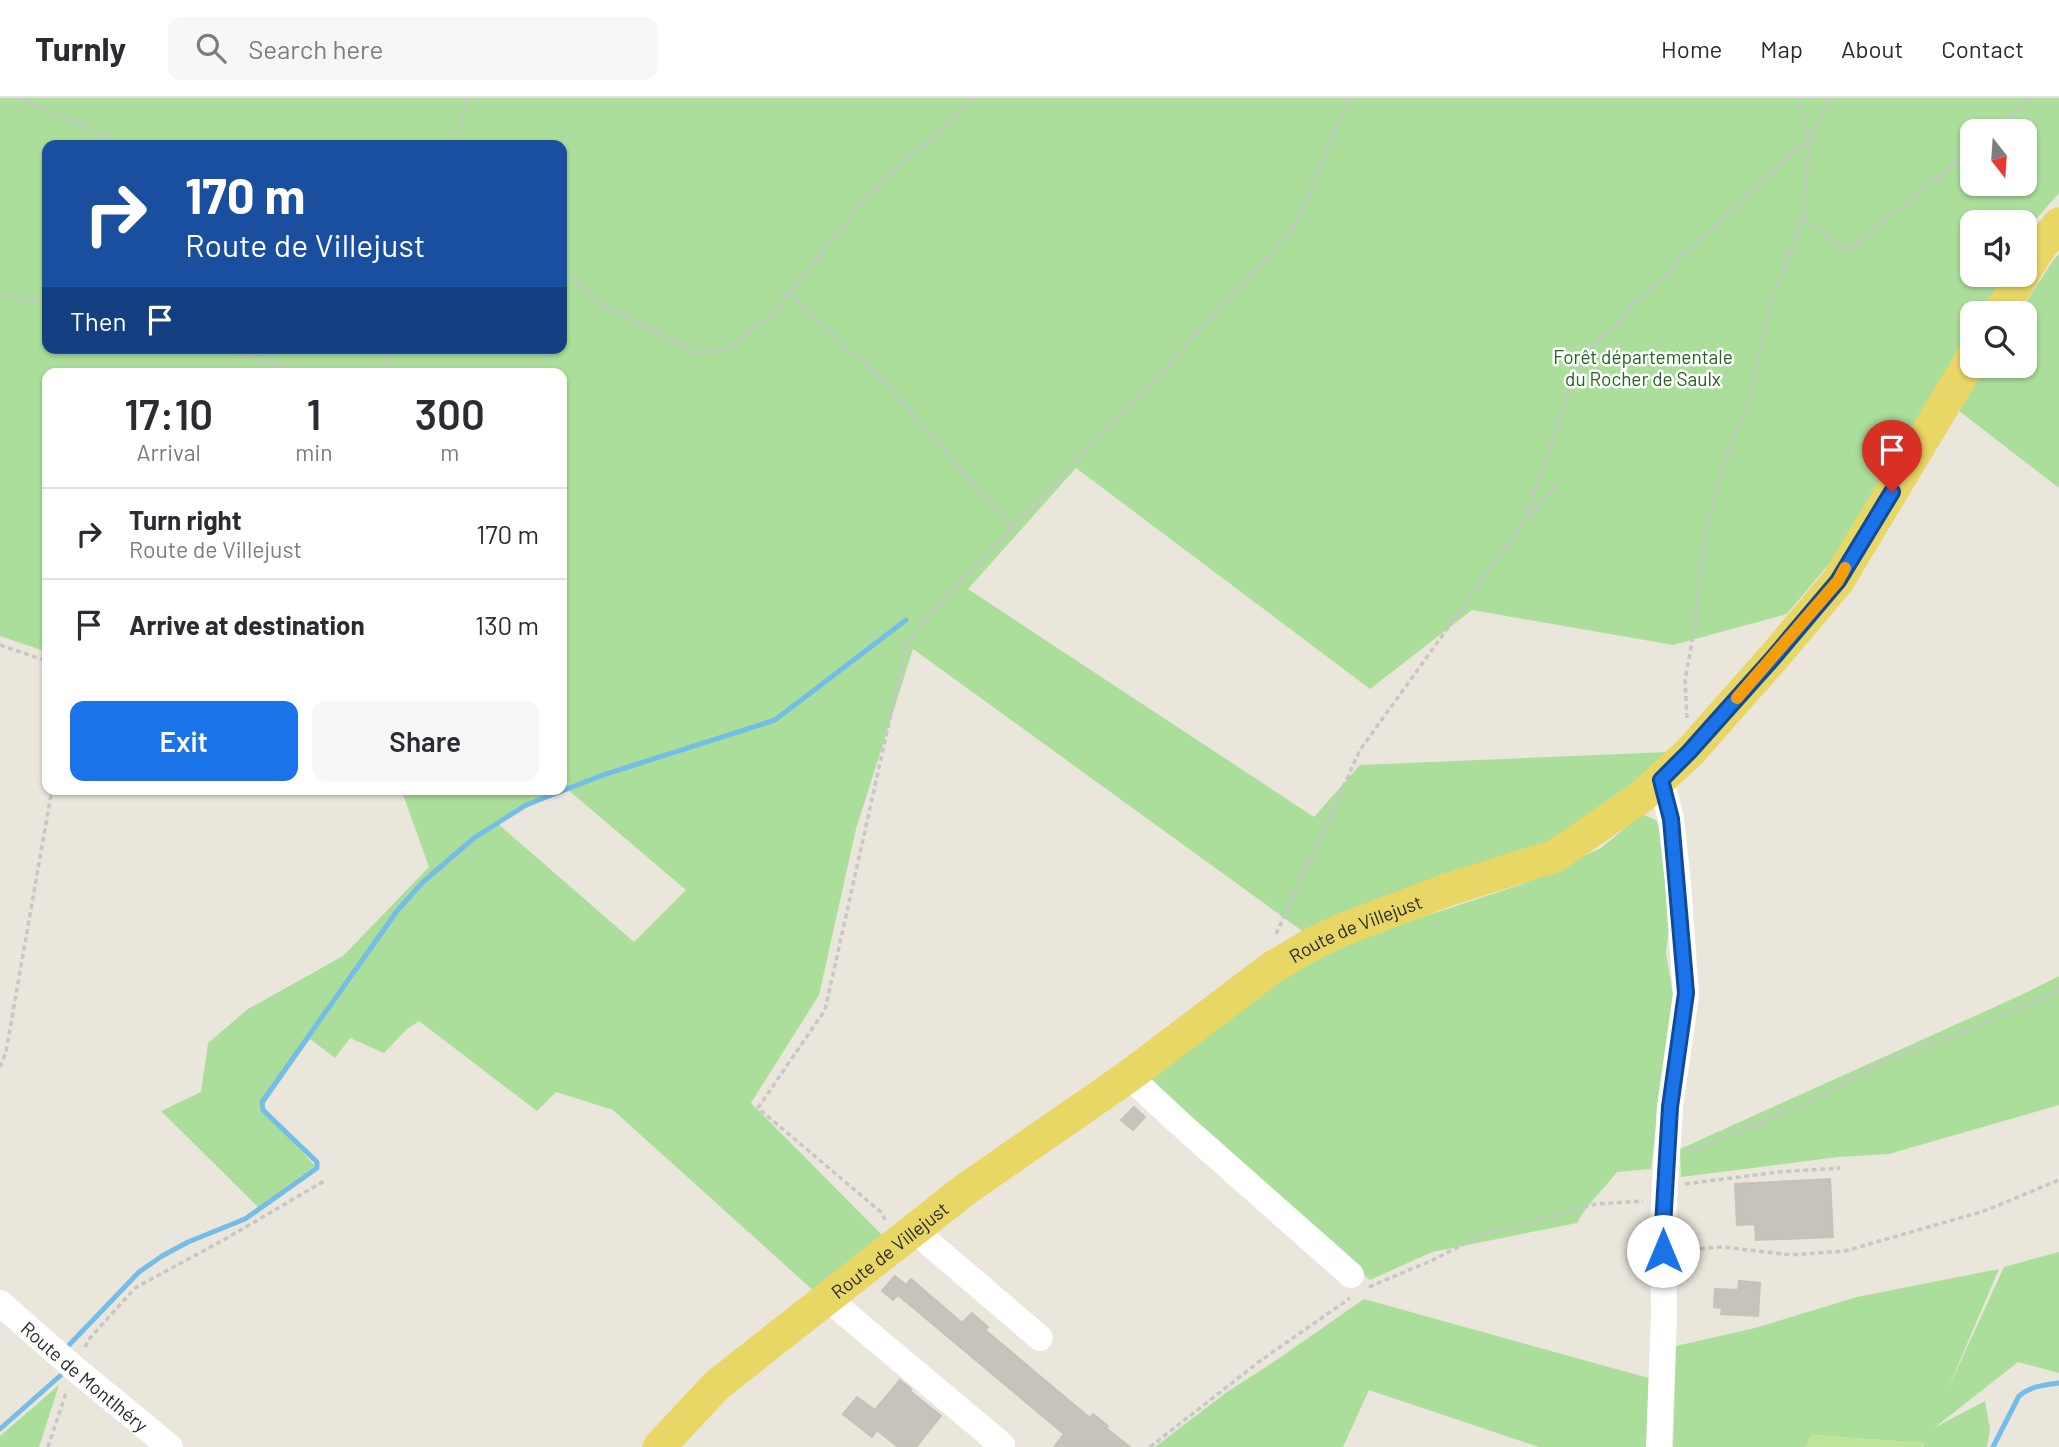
<!DOCTYPE html>
<meta charset="utf-8">
<style>
:root{--surface:#fff;--page:#f7f7f7;--text:#2b2b33;--muted:#7c7c81;--line:#e1e1e2;--accent:#1a73e8}
body{margin:0;font-family:Barlow,sans-serif;background:var(--page);color:var(--text);height:100vh;display:flex;flex-direction:column;font-size:26px;white-space:nowrap}
*{box-sizing:border-box;margin:0}
p{font-size:23px;color:var(--muted)}
.icon{flex:none;width:38px;height:38px;fill:none;stroke:currentColor;stroke-width:2;stroke-linecap:round;stroke-linejoin:round}
.map{position:relative;flex:1;overflow:hidden}
.sheet{position:absolute;left:42px;top:270px;width:525px;height:427px;display:flex;flex-direction:column;background:var(--surface);border-radius:14px;box-shadow:0 2px 5px #0004}
.sheet>*{flex:none}
.hud{position:absolute;left:42px;top:42px;width:525px;height:214px;border-radius:14px;box-shadow:0 2px 5px #0004;background:#1a4fa0;color:#fff;overflow:hidden}
.needle{width:46px;rotate:163deg}
.fabs{position:absolute;left:1960px;top:21px;display:grid;gap:14px}
.fabs a{display:grid;place-items:center;width:77px;height:77px;border-radius:14px;background:var(--surface);box-shadow:0 2px 5px #0004;font-size:35px}
.pin{position:absolute;display:grid;place-items:center;width:60px;height:60px;color:#fff;margin:-72px -30px;border-radius:50% 50% 50% 0;rotate:-45deg;box-shadow:0 0 7px #0007}
.pin .icon{rotate:45deg}
.me{position:absolute;width:77px;margin:-38px;rotate:0deg;stroke-linejoin:round;filter:drop-shadow(0 0 5px #0008)}
.turn{display:flex;align-items:center;gap:24px;height:147px;padding:0 28px;font-size:32px}
.turn .icon{width:91px;height:91px;stroke-width:2.5}
.turn b{display:block;font-size:49px;line-height:60px}
.then{display:flex;align-items:center;height:66px;padding:0 28px;background:#0003;gap:14px;font-size:26px}
.eta{display:flex;justify-content:space-evenly;align-items:center;height:119px;text-align:center}
.eta b{font-size:42px;font-weight:600;line-height:49px}
.button{display:flex;gap:14px;margin-top:auto;padding:14px 28px}
.button a{flex:1;height:80px;border-radius:14px;background:var(--accent);color:#fff;font-size:28px;font-weight:600;line-height:80px;text-align:center}
.button a+a{background:var(--page);color:var(--text)}
ul{padding:0;list-style:none}
li{display:flex;align-items:center;gap:21px;height:91px;padding:0 28px;border-top:2px solid var(--line)}
li div{flex:1}
li b{display:block;font-size:26px}
li em{font-style:normal}
header{display:flex;align-items:center;gap:42px;box-sizing:border-box;height:98px;padding:0 35px;background:var(--surface);border-bottom:2px solid var(--line)}
header strong{font-size:33px}
nav{display:flex;gap:38px;margin-inline-start:auto;font-size:24px}
.search{width:490px;height:63px;background:var(--page);display:flex;align-items:center;gap:18px;box-sizing:border-box;padding:0 24px;border-radius:14px;color:var(--muted);font-size:26px}
.map>svg:first-child{display:block}
</style>
<header>
<strong>Turnly</strong>
<div class="search"><svg class="icon" aria-label="search" viewBox="0 0 24 24"><circle cx="10" cy="10" r="6"/><path d="M15 15l6 6"/></svg>Search here</div>
<nav><a>Home</a><a>Map</a><a>About</a><a>Contact</a></nav>
</header>
<div class="map">
<svg width="2059" height="1349" viewBox="0 0 2059 1349">
<rect width="100%" height="100%" fill="#ebe6dc"/>
<g fill="#abde9b" fill-rule="evenodd">
<path d="M0,0H2059V95L2028,130L2025,139V124H1972V177H2010L1995,215H1972V268H2025V215H2019L2054,161L2059,156V390L1958,312L1787,516L1673,547L1472,512L1370,591L1076,370L968,491L1314,719L1360,667L1669,654L1636,693L1551,748L1305,835L913,551L856,731L819,897L751,1005L885,1140L816,1195L613,1012L556,994L537,1013L419,923L407,931L384,955L350,940L335,960L310,941L263,1008L315,1068L258,1109L161,1013L201,994L208,945L248,911L343,858L429,769L401,691H562V275H47V554L0,538ZM1972,33H2025V86H1972ZM47,47H562V250H47ZM567,691L686,792L634,844L496,724Z"/>
<path d="M1642,716L1656,722L1667,744L1670,821L1666,855L1673,897L1651,1071L1617,1074C1603,1092 1588,1105 1577,1125L1432,1154L1370,1182L1151,982L1309,860L1362,839L1523,786L1601,750Z"/>
<path d="M2059,878V1007L1889,1056L1838,1059L1681,1079L1680,1051L2019,898Z"/>
<path d="M2059,1154V1275L2018,1264L1934,1330L1985,1303L1990,1331L1987,1349H1923L1924,1345L1812,1337L1805,1349H1673L1676,1248L1755,1230L1857,1199L1999,1171L1947,1293L2004,1169Z"/>
<path d="M1364,1201L1656,1282L1653,1349H1539L1369,1292L1343,1349H1155L1227,1294L1278,1261Z"/>
<path d="M59,1287L39,1349H0V1338Z"/>
</g>
<path fill="#bce598" d="M1812,1337L1924,1345L1922,1349H1805Z"/>
<g fill="none" stroke-linecap="round" stroke-linejoin="round">
<g stroke="#75bde7" stroke-width="5">
<path d="M69,1247L139,1174L162,1158L188,1144L245,1121L317,1070V1064L263,1012L262,1004L397,813L423,784L474,740L526,707L603,677L775,622L906,522"/>
<path d="M0,1331L61,1277"/>
<path d="M1993,1349L2019,1298C2031,1288 2044,1287 2059,1285"/>
</g>
</g>
<g fill="#c6c3bc" stroke="#c6c2b6" stroke-width="2">
<path d="M1134,1009L1145,1019L1133,1032L1121,1022Z"/>
<path d="M1830,1081L1833,1139L1756,1142L1755,1126L1737,1127L1735,1086Z"/>
<path d="M895,1178L906,1187L911,1181L962,1225L972,1215L988,1229L985,1232L1090,1320L1093,1316L1108,1328L1106,1330L1130,1349H1054L1064,1336L898,1197L893,1202L882,1193Z"/>
<path d="M1739,1183L1760,1185L1758,1218L1721,1216L1722,1210L1714,1209L1715,1191L1738,1192Z"/>
<path d="M900,1282L911,1291L910,1293L941,1318L916,1349H898L877,1332L872,1339L843,1316L857,1299L875,1312Z"/>
</g>
<g fill="none" stroke-linecap="round" stroke-linejoin="round">
<g stroke="#c7c7c7" stroke-width="3.5" stroke-dasharray="5 3.5" stroke-linecap="butt">
<path d="M19,0L125,47"/>
<path d="M1993,33L2032,0"/>
<path d="M454,47L468,0"/>
<path d="M1803,119L1846,153L1972,51"/>
<path d="M562,176L570,178L604,207L697,256L729,250L770,218L866,99L975,0"/>
<path d="M0,195L47,206"/>
<path d="M789,195L887,287L1013,430"/>
<path d="M224,250L298,275"/>
<path d="M383,275L390,250"/>
<path d="M1525,422L1581,260L1716,125L1809,41L1829,0"/>
<path d="M0,547L47,563"/>
<path d="M1687,620L1685,582L1695,527L1704,439L1724,364L1748,304L1772,202L1803,119L1809,41L1798,0"/>
<path d="M1276,836L1360,652L1524,424L1560,383"/>
<path d="M0,969L6,954L52,691"/>
<path d="M1690,1054L1824,997L1882,964L1990,923L2059,892"/>
<path d="M1685,1086L1778,1074L1840,1070"/>
<path d="M885,1122L882,1115L758,1010L825,912L907,544L939,506L1151,286L1294,130L1349,0"/>
<path d="M1683,1152L1723,1149L1791,1157L1845,1153L1984,1113L2059,1082"/>
<path d="M1369,1189L1435,1161L1479,1138L1596,1106L1643,1103"/>
<path d="M85,1249L90,1240L135,1190L227,1140L324,1083"/>
<path d="M48,1349L67,1292"/>
<path d="M1150,1349L1260,1263L1350,1200"/>
</g>
<g stroke="#fff" stroke-width="26">
<path d="M1129,978L1177,1023L1351,1177"/>
<path d="M914,1132L1040,1240"/>
<path d="M828,1201L1002,1347"/>
<path id="s1" d="M0,1205L74,1270L170,1349"/>
<path d="M1659,1349L1664,1217L1663,1128L1665,1087L1670,1009L1686,896L1678,785L1671,721L1661,682"/>
</g>
<g stroke="#e8d764" stroke-width="33">
<path d="M2025,173L2040,149L2059,126"/>
<path d="M1999,215L2023,177"/>
<path id="s2" d="M659,1349L717,1287L914,1132L966,1091L1129,978L1273,869L1314,845L1344,831L1450,791L1555,758L1641,699L1689,655L1773,560L1838,483L1972,260"/>
</g>
</g>
<g fill="none" stroke-linecap="round" stroke-linejoin="round">
<defs>
<path id="route" d="M1663,1153V1128L1670,1009L1686,895L1671,721L1661,682L1689,654L1773,560L1838,483L1892,394"/>
</defs>
<use href="#route" stroke="#114b97" stroke-width="18"/>
<use href="#route" stroke="#1a73e8" stroke-width="12"/>
<path stroke="#f59e0b" stroke-width="12" d="M1737,600L1838,483L1845,470"/>
</g>
<g text-anchor="middle" dominant-baseline="central" stroke-width="5" stroke-linejoin="round" paint-order="stroke">
<g font-size="19" fill="#25621e" stroke="#fff">
<text x="1643" y="258">Forêt départementale<tspan x="1643" dy="22">du Rocher de Saulx</tspan></text>
</g>
<g font-size="19" fill="#292929" stroke="#fff">
<text stroke="none"><textPath href="#s2" startOffset="872">Route de Villejust</textPath></text>
<text stroke="none"><textPath href="#s2" startOffset="304">Route de Villejust</textPath></text>
<text stroke="none"><textPath href="#s1" startOffset="112">Route de Montlhéry</textPath></text>
</g>
</g>
</svg>
<div class="fabs">
<a><svg class="needle" viewBox="-14 -14 28 28"><path d="M0-13l5 13h-10z" fill="#e53935"/><path d="M0 13l5-13h-10z" fill="#7c7c81"/></svg></a>
<a><svg class="icon" aria-label="sound" viewBox="0 0 24 24"><path d="M4 9h4l5-4v14l-5-4H4zM17 9q2 3 0 6"/></svg></a>
<a><svg class="icon" aria-label="search" viewBox="0 0 24 24"><circle cx="10" cy="10" r="6"/><path d="M15 15l6 6"/></svg></a>
</div>
<div class="pin" style="left:1892px;top:394px;background:#d93025"><svg class="icon" aria-label="arrive" viewBox="0 0 24 24"><path d="M6 21V4h12l-3 4 3 4H6"/></svg></div>
<svg class="me" style="left:1663px;top:1153px" viewBox="-20 -20 40 40"><circle r="19" fill="#fff"/><path d="M0-13L10 11 0 6-10 11z" fill="#1a73e8"/></svg>
<div class="hud">
<div class="turn"><svg class="icon" aria-label="right" viewBox="0 0 24 24"><path d="M7 20v-9h11M14 6l5 5-5 5"/></svg><div><b>170 m</b>Route de Villejust</div></div>
<div class="then">Then<svg class="icon" aria-label="arrive" viewBox="0 0 24 24"><path d="M6 21V4h12l-3 4 3 4H6"/></svg></div>
</div>
<section class="sheet">
<div class="eta">
<div><b>17:10</b><p>Arrival</p></div>
<div><b>1</b><p>min</p></div>
<div><b>300</b><p>m</p></div>
</div>
<ul>
<li><svg class="icon" aria-label="right" viewBox="0 0 24 24"><path d="M7 20v-9h11M14 6l5 5-5 5"/></svg><div><b>Turn right</b><p>Route de Villejust</p></div><em>170 m</em></li>
<li><svg class="icon" aria-label="arrive" viewBox="0 0 24 24"><path d="M6 21V4h12l-3 4 3 4H6"/></svg><div><b>Arrive at destination</b></div><em>130 m</em></li>
</ul>
<div class="button"><a>Exit</a><a>Share</a></div>
</section>
</div>
